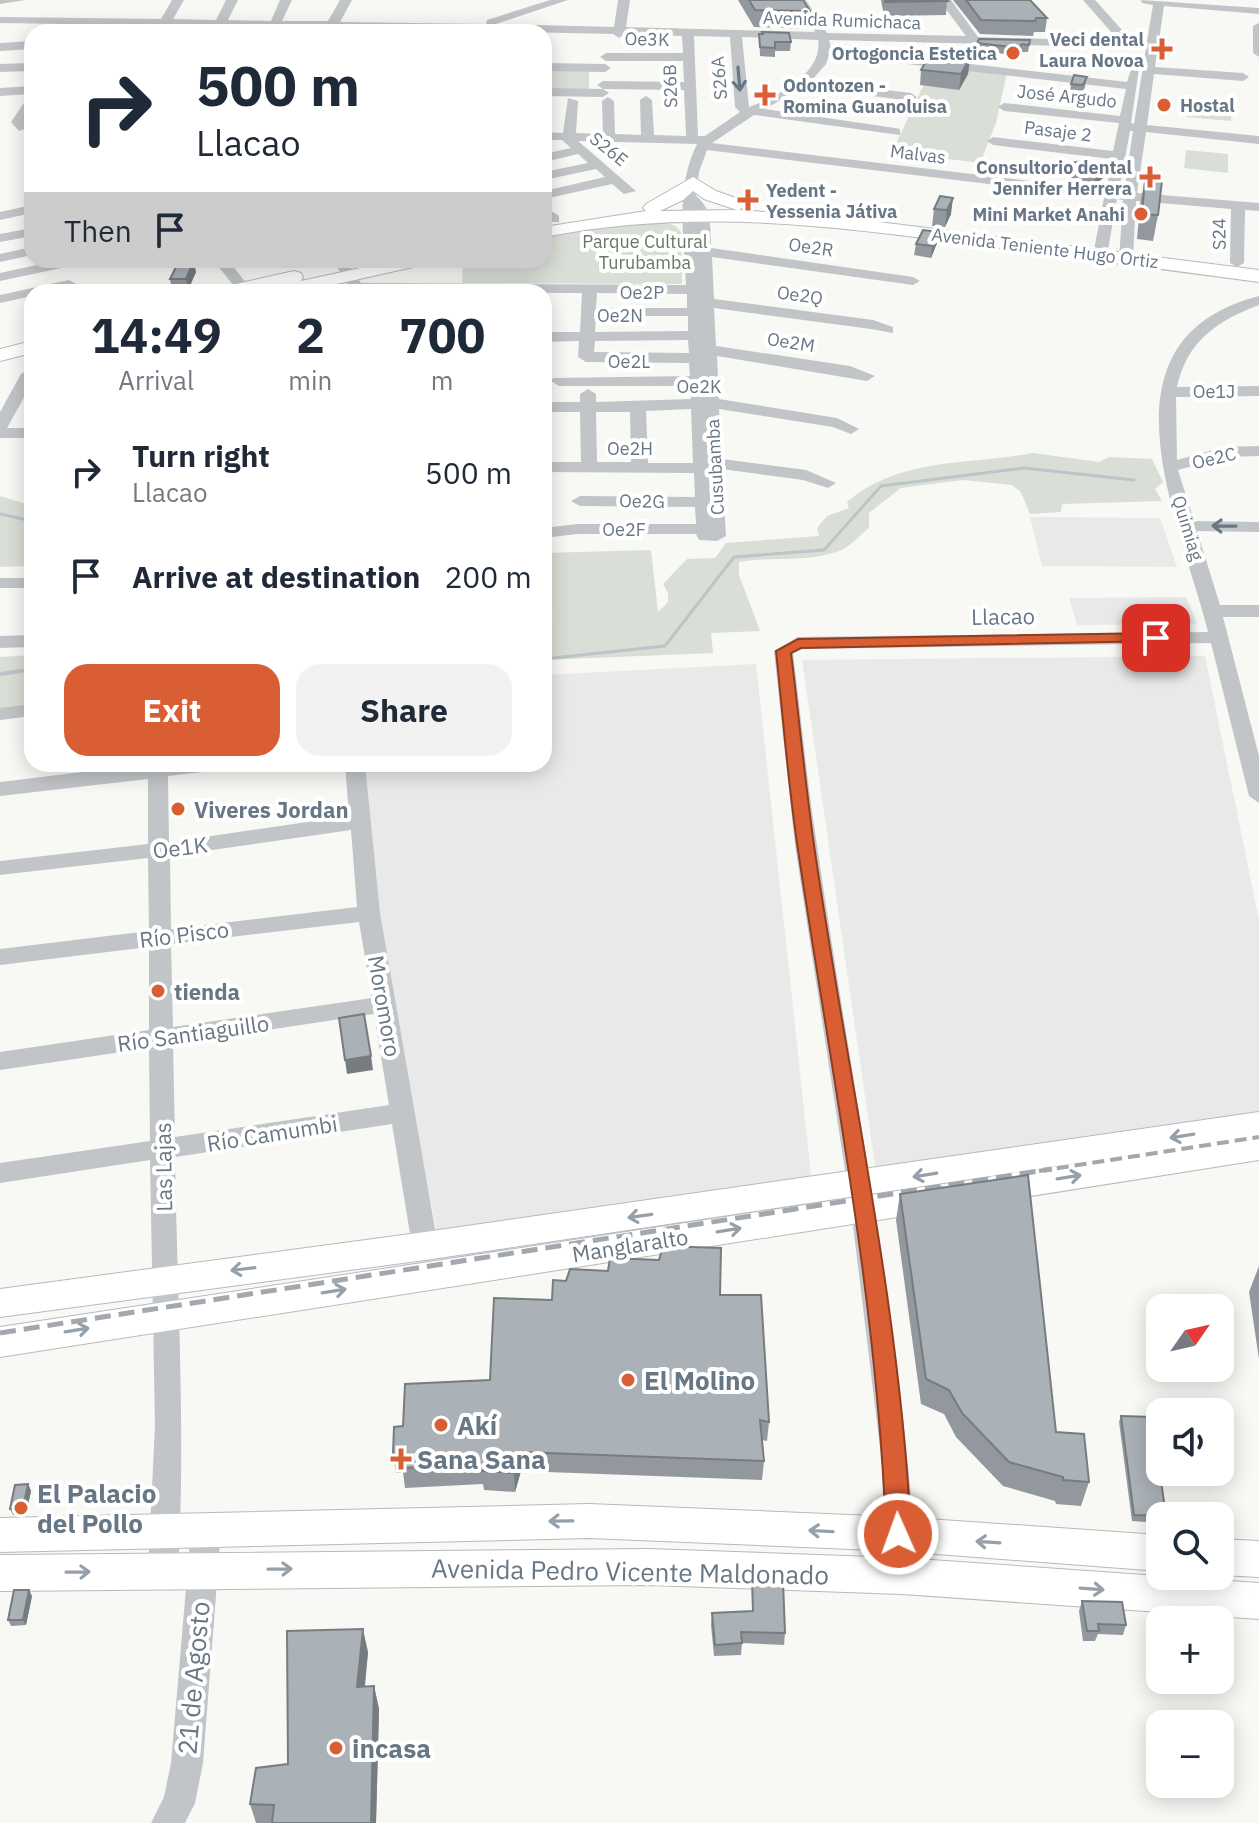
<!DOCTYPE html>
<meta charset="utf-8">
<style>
:root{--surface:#fff;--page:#f2f2f3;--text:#1f2937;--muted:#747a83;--accent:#da5e33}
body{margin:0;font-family:"IBM Plex Sans",sans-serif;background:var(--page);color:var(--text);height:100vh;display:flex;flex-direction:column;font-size:30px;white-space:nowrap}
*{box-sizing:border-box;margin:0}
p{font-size:26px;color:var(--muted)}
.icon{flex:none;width:44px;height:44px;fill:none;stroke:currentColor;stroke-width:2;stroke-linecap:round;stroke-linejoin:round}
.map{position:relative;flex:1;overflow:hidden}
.drawer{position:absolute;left:24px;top:284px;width:528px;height:488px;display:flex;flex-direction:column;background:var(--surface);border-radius:24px;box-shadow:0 4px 20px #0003}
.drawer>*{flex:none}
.guide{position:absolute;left:24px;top:24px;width:528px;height:244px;border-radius:24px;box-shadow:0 4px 20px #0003;background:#fff;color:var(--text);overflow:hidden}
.needle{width:52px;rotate:56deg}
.fabs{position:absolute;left:1146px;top:1294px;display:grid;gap:16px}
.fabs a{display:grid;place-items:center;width:88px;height:88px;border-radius:16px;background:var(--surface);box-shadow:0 4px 20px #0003;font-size:40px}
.pin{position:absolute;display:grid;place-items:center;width:68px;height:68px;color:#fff;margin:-34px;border-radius:16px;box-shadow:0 4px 12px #0006}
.me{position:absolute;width:88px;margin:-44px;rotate:358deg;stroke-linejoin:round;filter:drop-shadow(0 0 6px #0008)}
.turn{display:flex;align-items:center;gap:28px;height:168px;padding:0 40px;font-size:36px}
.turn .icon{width:104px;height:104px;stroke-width:2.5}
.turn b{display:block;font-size:56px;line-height:68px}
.then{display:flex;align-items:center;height:76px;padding:0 40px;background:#0003;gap:16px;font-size:30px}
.eta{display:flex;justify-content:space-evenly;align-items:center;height:136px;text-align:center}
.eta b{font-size:48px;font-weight:800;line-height:56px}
.primary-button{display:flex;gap:16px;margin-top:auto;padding:16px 40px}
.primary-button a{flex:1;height:92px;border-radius:24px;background:var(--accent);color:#fff;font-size:32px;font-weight:800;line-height:92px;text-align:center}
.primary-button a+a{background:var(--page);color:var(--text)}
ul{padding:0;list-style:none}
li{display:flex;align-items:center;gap:24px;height:104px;padding:0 40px}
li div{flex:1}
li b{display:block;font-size:30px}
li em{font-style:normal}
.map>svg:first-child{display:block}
</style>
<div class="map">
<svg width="1259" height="1823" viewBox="0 0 1259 1823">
<rect width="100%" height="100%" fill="#f8f8f5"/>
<g fill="#e8e9e8">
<path d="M1030,517L1160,518L1177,567L1042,566Z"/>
<path d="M1186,597L1197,624L1077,625L1069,598Z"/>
<path d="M1205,656L1259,920V1129L878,1186L802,660Z"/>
<path d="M756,664L812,1184L438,1239L397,1027L358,764H544V675Z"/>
</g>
<g fill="#d9ded6">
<path d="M934,63L1007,72L996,123L980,163L892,152Z"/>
<path d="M544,69L589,70V91H544Z"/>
<path d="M1188,100L1232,104L1231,121L1186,117Z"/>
<path d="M1186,150L1228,154V173L1184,168Z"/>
<path d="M643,221C656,221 673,220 681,232L682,284L462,283L463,260H544V237Z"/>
<path d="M1033,453L1099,462L1109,457L1152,459L1163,482L1155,489L1162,501L1062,504L1061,512L1030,514L1021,492L1012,485L963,480L901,488L869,513V528C860,535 850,547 839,551C806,563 772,556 739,562V575L760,631L711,633L713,653L544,660V617L558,616L544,615V553L651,550L658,612L668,602V593L663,584L687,559L715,558L726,543L819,536L817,528L827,516L849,508L847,502C899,457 969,465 1033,453Z"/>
<path d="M0,496L32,506V566L0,567Z"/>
<path d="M32,655V705L0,709V657Z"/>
</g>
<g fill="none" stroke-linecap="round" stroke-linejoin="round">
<g stroke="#bcc5ca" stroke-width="3">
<path d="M0,514L32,521"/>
<path d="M544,659L665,646L734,557L824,550L881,486L1024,468L1134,480"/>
<path d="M8,673L32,669"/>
</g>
<path stroke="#bcc5ca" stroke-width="4" d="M0,674L21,671"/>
<defs>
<g id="major">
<path d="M693,177L716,191L744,201L747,205L739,210L855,219L1259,270V282C1165,269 1071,257 977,245C827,225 694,208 544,237V227L646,211L643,208L646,204ZM693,191L704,199L737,210L660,211L683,200Z"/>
<path d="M397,260H431L422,265L301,292H266L268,288L251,292H216L218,288L294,271L301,273L303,277L301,281Z"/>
<path d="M32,341V353L0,361V349Z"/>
<path d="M1259,1112V1160L993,1202L982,1198L977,1189L982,1180L993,1176L1153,1152L425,1260L0,1317V1289L425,1232Z"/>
<path d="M936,1185L947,1189L952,1198L947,1207L936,1211L0,1357V1327Z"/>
<path d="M589,1504L898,1517L1160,1535V1571L898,1551L589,1538L0,1552V1518Z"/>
<path d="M1220,1539L1259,1541V1577L1220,1575Z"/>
<path d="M649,1549L902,1558L1259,1583V1619L902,1594L649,1585L0,1591V1555Z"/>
</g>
</defs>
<use href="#major" stroke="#b6babe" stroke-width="2"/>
<g fill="#c1c5c8" fill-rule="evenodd">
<path d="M0,0H25L0,4Z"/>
<path d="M172,0H184L173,19L216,20L226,0H238L228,20L271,21L280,0H292L282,21H328L340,0H352L340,22L486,24L487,20L550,0H568L496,24L614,27L618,0H630L626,27L815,32L794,0H806L827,33L966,36L939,0H951L978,37L1119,41L1083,0H1095L1132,41H1147L1153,5L1142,3L1141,0L1259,8V14L1164,6L1155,67L1243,73L1249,77L1243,81L1154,74L1147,125L1259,136V144L1146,132L1137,193L1259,203V211L1245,210L1244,263L1237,267L1230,263L1231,209L1136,201L1133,259L1126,263L1119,259L1123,200L1117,199L1107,255L1100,259L1093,255L1104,198L707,150L699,172L696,196C713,209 710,228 711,248L913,277L920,281L913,285L712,257L714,299L873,320L893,327V333L871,329L714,308L716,346L850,366L875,376L867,381L717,356L719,399L837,418L859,429L851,434L833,427L719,409L722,459L806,470L836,483L828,488L803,480L722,469L726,536L717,541L699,540L696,534H577L544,538V528L577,524H696L695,507L580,506L571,501L580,496L695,497L694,473L544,472V462H581L580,412H544V402H580V394L588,389L596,394V402L691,399L690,386H559L551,381L553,378L690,376L689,363L586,362L578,357L579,341L544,342V332H580L582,293L346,292L347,281L332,260H346L361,283L686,285C684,237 675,188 697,144L578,141L636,191L624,194L612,184L544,199V191L605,177L596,169L544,180V172L588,163L578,154L544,162V154L571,148L562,140H544V132L563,133L568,98L578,101L576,133L603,134L602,101L608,97L614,101L615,134L641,135L640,100L646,96L652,100L654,135L686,136L684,90L603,89L597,85L603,81L684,82L683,61H606L600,57L606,53H683L682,36L625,34L619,38L613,34L336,28L334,32H322L324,28L0,23V17L161,19ZM694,36L730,37L735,107L740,112L705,136H698ZM742,37L818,40C824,73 775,98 749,107ZM829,40L1146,48L1134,124L1131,123L1139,69H1131L1127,82L831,48ZM829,55L1126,89L1120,116L1004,103L998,107L1004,111L1119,123L1113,151L993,137L987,141L993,145L1112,159L1106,190L712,143L754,115L900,135V129L895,128L765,109L803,87L911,101L917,97L911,93L811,81L826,64ZM1130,131H1133L1124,192L1119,191ZM597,293L687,294V308H596ZM596,316H688V331L595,332ZM688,340L689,353L594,352L595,341ZM691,409L693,463H648L646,411ZM596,412H630L631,462H597Z"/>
<path d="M1259,23V57L1253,53V26Z"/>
<path d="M32,41V49L0,51V43Z"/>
<path d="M32,63V71L0,72V64Z"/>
<path d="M544,63L605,64L611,68L605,72L544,71Z"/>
<path d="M32,86V107L24,121L29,128L19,131L11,122L30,94L0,96V88Z"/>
<path d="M544,88L603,89L609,93L603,97L544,96Z"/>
<path d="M32,205V213L0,220V212Z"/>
<path d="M544,206L559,216V222H549L544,217Z"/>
<path d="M32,228V236L0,242V234Z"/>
<path d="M32,247V255L0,262V254Z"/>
<path d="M60,260H87L80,264L0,281V273Z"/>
<path d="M213,260H228L250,288L248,291H238Z"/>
<path d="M69,280L76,284L74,287L32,292V296L0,303V295Z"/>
<path d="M1259,296V305C1217,321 1187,341 1177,387L1259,386V396L1176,397L1177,460L1224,447L1259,446V456L1225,457L1178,470L1194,521L1259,522V532L1197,531L1220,605H1259V617H1223L1259,756V803L1249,796L1211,643L802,649L793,653C801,717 807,782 817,845C852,1089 902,1330 917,1576L913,1586L902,1590L891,1586L887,1576L882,1464L851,1209L795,845L774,651L798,637L1208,632C1180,519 1090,340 1259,296Z"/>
<path d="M29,369L32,370V383L7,428H32V438H0V412L21,374Z"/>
<rect x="0" y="578" width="32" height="10"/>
<path d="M32,635V647L0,648V636Z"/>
<path d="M32,704V716L0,720V708Z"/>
<path d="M148,764H230L220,770L168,776L169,842L349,816L345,764H365L380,913L438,1246L434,1254L425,1257L416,1254L412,1246L392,1124L175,1157C177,1295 186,1433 178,1571L174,1581L163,1585L152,1581L148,1571L155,1425L150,1160L0,1183V1163L150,1141L149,1048L0,1070V1052L149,1030V947L0,965V949L149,931L148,858L0,875V861L148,844V779L0,796V782ZM351,830L357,907L171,929L170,856ZM359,922L372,998L173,1027L171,944ZM374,1014L389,1105L175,1137L173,1044Z"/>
<path d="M206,1516L216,1520L221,1530L203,1763L195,1803L185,1823H151L164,1797L171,1763L191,1530L196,1520Z"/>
</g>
<use href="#major" fill="#fff" fill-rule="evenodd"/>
<path stroke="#a2a8ae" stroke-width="4" stroke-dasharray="12 6" stroke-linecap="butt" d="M1039,1171L1259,1137"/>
<path stroke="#a2a8ae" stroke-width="5" stroke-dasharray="16 8" stroke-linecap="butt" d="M0,1333L1052,1169"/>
</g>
<g fill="#92989d">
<path d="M738,0H803L810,11L809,29L754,27Z"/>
<path d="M881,0H947L946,15L884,16Z"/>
<path d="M953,0H1030L1047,18L1045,32H1034L1033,36L980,34Z"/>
<path d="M762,32L791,42L790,51H775V57L760,56L759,34H762Z"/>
<path d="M1030,40L1028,52H1020L1018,56L976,50L977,43Z"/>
<path d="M970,58L968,74L959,90L920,85L921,70Z"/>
<path d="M1087,77L1085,87L1081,96L1070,94L1071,84Z"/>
<path d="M1071,163L1106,166L1104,177L1094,186L1074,183L1069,174Z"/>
<path d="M1145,180L1158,215L1153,241L1137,239L1140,204Z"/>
<path d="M940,196L951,214L945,227L932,226L934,209Z"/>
<path d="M939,232L937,243L931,258L914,255L916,244Z"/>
<path d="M196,272L188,290H172L170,279Z"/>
<path d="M900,1194L1089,1482L1081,1506L1056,1504L1055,1501L1003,1486L956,1437L944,1414L921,1404L896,1220Z"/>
<path d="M1259,1266V1359L1249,1292Z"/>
<path d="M720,1295L769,1422L767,1441L762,1440L764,1461L762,1480L521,1471L515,1492L484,1490L483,1484L405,1488L403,1472L396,1473L393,1454L403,1426L490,1380L552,1300Z"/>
<path d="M1121,1416L1160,1516V1523L1132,1521L1119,1422Z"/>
<path d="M28,1484L31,1491L26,1514L13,1515L10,1509Z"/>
<path d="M752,1580L785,1633L784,1645L742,1643L741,1655L714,1656L711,1625L712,1613L752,1611Z"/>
<path d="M32,1596L26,1625L11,1626L8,1620Z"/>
<path d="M1082,1601L1126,1625L1123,1635L1098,1634L1095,1641H1083L1079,1611Z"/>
<path d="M368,1652L365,1687L374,1686L379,1709L376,1823H256L250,1804L288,1764Z"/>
</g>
<g fill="#777c80">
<path d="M970,58L968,74L959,90L961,74Z"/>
<path d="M1106,166L1104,177L1094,186L1096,175Z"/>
<path d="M953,198L951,214L945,227L947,210Z"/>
<path d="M939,232L937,243L931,258L932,246Z"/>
<path d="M194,261L196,272L188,290L186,279Z"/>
<path d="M371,1056L373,1070L347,1074L345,1060Z"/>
<path d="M520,1452L521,1471L515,1492L514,1473Z"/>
<path d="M28,1484L31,1491L26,1514L23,1508Z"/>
<path d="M29,1590L32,1596L26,1625L23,1620Z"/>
<path d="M363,1629L368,1652L362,1710L357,1687Z"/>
<path d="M374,1686L379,1709L376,1823H371Z"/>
</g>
<g fill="#aab1b7" stroke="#777c80" stroke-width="2">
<path d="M749,0H803L810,11L755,10Z"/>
<path d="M885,0H947L948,1L885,2Z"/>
<path d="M966,0H1030L1047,18H1036L1035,21L981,20Z"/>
<path d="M762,32L789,33L791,42H775V48L760,47L759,34H763Z"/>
<path d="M979,39L1030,40L1029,45L1022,44L1019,48L977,43Z"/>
<path d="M930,54L970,58L961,74L921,70Z"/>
<path d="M1074,75L1087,77L1083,85L1071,84Z"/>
<path d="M1083,161L1106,166L1096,175L1076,172L1071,163Z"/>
<path d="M1145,180L1162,181L1158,215L1142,214Z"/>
<path d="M940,196L953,198L947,210L934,209Z"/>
<path d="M923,230L939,232L932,246L916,244Z"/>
<path d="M179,261H194L186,279H170Z"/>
<path d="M364,1014L371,1056L345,1060L339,1018Z"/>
<path d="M1028,1175L1056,1432L1084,1434L1089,1482L1063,1480V1477L1009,1462L962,1413L949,1390L926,1379L900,1194Z"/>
<path d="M663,1246L721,1248L720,1295H761L769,1422L760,1420L764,1461L520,1452L514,1473L482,1471V1465L402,1468L403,1453L393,1454L394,1427L403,1426L405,1384L490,1380L494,1298L552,1300L553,1280L566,1281L570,1269L608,1271L610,1258L659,1260Z"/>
<path d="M1121,1416L1152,1417L1166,1516L1134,1515Z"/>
<path d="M28,1484L23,1508L10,1509L15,1485Z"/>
<path d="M752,1580L783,1581L785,1633L741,1632L742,1643L715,1645L712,1613L753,1611Z"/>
<path d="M14,1590H29L23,1620H8Z"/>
<path d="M1082,1601L1122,1602L1126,1625L1098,1624L1099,1631H1087Z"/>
<path d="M363,1629L357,1687L374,1686L371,1823H272L274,1805L250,1804L256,1768L288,1764L287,1631Z"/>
</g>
<defs><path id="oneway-shaft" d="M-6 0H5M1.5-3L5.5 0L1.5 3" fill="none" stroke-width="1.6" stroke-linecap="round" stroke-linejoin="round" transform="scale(2)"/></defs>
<g stroke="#687785">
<use href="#oneway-shaft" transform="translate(739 79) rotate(85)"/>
<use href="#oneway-shaft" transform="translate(1224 526) rotate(-179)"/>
</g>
<g stroke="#95a0aa">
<use href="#oneway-shaft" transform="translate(1182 1136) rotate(171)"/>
<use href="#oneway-shaft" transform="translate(925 1175) rotate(171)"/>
<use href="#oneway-shaft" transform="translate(1069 1177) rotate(-9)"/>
<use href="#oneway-shaft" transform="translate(640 1216) rotate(172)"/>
<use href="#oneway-shaft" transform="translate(729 1230) rotate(-9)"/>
<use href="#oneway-shaft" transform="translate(243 1269) rotate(173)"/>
<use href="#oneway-shaft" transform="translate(334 1291) rotate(-9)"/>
<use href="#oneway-shaft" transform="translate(77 1330) rotate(-9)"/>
<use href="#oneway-shaft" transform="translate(561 1521) rotate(179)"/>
<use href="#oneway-shaft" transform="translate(821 1531) rotate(-177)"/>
<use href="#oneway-shaft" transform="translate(988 1542) rotate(-176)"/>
<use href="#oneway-shaft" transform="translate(280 1569) rotate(-1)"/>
<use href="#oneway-shaft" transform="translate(78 1572) rotate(-1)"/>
<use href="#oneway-shaft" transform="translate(1092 1589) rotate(4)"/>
</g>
<path fill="#da5e33" stroke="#8e3d21" stroke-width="2" d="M1156,633L1161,635V641L801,648L791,653C799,717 805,782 814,845C847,1075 900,1302 911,1534L907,1542L898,1546L890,1542L886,1534C878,1305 832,1077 798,850C788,784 783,717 776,651L798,639Z"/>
<g fill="#da5e33" stroke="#fff" stroke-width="3">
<path d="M1158 37h8v8h8v8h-8v8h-8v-8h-8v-8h8z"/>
<circle cx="1013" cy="53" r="8"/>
<path d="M761 83h8v8h8v8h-8v8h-8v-8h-8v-8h8z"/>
<circle cx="1164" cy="105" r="8"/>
<path d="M1146 165h8v8h8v8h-8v8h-8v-8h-8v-8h8z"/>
<path d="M744 188h8v8h8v8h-8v8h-8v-8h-8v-8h8z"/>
<circle cx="1141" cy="214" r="8"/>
<circle cx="178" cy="809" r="8"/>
<circle cx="158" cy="991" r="8"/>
<circle cx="628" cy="1380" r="8"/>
<circle cx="441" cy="1425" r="8"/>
<path d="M397 1447h8v8h8v8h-8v8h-8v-8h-8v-8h8z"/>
<circle cx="21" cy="1508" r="8"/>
<circle cx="336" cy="1748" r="8"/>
</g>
<g text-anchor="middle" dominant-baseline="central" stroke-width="8" stroke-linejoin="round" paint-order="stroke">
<g font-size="18" fill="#687785" stroke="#fff">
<text transform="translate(842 20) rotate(2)">Avenida Rumichaca</text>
<text transform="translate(647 39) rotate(1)">Oe3K</text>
<text transform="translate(719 78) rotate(-95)">S26A</text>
<text transform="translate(670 86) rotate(-92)">S26B</text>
<text transform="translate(1067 96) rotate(6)">José Argudo</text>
<text transform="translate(1058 131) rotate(7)">Pasaje 2</text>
<text transform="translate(609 149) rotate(39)">S26E</text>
<text transform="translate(918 154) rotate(7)">Malvas</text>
<text transform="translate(1219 234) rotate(-91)">S24</text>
<text transform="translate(811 247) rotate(8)">Oe2R</text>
<text transform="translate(1045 248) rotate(7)">Avenida Teniente Hugo Ortiz</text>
<text x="642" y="292">Oe2P</text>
<text transform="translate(800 295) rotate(8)">Oe2Q</text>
<text x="620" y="315">Oe2N</text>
<text transform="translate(791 342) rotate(9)">Oe2M</text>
<text x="629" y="361">Oe2L</text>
<text x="699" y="386">Oe2K</text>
<text x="1214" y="391">Oe1J</text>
<text x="630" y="448">Oe2H</text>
<text transform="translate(1214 458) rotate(-13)">Oe2C</text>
<text transform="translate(715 467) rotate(-93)">Cusubamba</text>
<text transform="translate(642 501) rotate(1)">Oe2G</text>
<text transform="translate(1188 528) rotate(73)">Quimiag</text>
<text x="624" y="529">Oe2F</text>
</g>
<g font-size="18" font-weight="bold" fill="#687785" stroke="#fff" text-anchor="end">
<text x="1144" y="39">Veci dental<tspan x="1144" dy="21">Laura Novoa</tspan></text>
<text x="997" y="53">Ortogoncia Estetica</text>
<text x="783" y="85" text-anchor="start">Odontozen -<tspan x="783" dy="21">Romina Guanoluisa</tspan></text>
<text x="1180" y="105" text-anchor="start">Hostal</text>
<text x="1132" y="167">Consultorio dental<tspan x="1132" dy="21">Jennifer Herrera</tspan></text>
<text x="766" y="190" text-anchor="start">Yedent -<tspan x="766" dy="21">Yessenia Játiva</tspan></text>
<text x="1125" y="214">Mini Market Anahi</text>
</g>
<g font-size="18" fill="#667763" stroke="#fff">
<text x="645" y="241">Parque Cultural<tspan x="645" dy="21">Turubamba</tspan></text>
</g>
<g font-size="22" fill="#687785" stroke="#fff">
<text transform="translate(1003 616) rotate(-1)">Llacao</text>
<text transform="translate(180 847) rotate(-7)">Oe1K</text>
<text transform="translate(184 934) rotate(-7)">Río Pisco</text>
<text transform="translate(385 1006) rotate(80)">Moromoro</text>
<text transform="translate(193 1033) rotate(-8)">Río Santiaguillo</text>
<text transform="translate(272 1133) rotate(-9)">Río Camumbi</text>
<text transform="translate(163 1167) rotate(-91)">Las Lajas</text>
<text transform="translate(630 1245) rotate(-9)">Manglaralto</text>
</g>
<g font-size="22" font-weight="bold" fill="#687785" stroke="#fff" text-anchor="start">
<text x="194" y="809">Viveres Jordan</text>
<text x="174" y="991">tienda</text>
</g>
<g font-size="26" font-weight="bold" fill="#687785" stroke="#fff" text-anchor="start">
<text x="644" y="1380">El Molino</text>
<text x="457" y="1425">Akí</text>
<text x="417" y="1459">Sana Sana</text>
<text x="37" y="1493">El Palacio<tspan x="37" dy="30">del Pollo</tspan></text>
<text x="352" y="1748">incasa</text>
</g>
<g font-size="26" fill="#687785" stroke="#fff">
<text transform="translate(630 1571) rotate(1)">Avenida Pedro Vicente Maldonado</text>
<text transform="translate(193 1678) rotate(-85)">21 de Agosto</text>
</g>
</g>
</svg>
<div class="fabs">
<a><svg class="needle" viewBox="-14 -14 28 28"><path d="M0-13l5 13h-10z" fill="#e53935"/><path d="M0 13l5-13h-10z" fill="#747a83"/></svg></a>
<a><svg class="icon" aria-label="sound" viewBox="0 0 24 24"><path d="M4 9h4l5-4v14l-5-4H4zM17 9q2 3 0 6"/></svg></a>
<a><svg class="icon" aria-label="search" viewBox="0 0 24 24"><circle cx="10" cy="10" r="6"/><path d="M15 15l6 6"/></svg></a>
<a>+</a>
<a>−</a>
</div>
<div class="pin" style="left:1156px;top:638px;background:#d93025"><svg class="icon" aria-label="arrive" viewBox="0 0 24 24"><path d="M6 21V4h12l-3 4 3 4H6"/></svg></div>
<svg class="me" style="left:898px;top:1534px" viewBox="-20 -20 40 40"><circle r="17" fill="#da5e33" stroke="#fff" stroke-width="3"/><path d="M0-11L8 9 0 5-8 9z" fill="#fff"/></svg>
<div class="guide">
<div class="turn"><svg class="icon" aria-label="right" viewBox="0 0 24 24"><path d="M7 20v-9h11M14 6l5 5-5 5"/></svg><div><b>500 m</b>Llacao</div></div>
<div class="then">Then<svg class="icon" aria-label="arrive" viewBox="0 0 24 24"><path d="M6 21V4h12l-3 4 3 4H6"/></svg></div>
</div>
<section class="drawer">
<div class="eta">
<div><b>14:49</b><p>Arrival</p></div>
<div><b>2</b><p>min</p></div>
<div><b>700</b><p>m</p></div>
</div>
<ul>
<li><svg class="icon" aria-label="right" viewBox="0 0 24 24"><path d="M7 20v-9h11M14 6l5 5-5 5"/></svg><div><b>Turn right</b><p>Llacao</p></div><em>500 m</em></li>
<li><svg class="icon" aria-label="arrive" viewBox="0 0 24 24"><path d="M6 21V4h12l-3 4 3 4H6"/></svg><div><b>Arrive at destination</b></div><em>200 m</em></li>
</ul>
<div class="primary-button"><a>Exit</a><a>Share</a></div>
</section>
</div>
